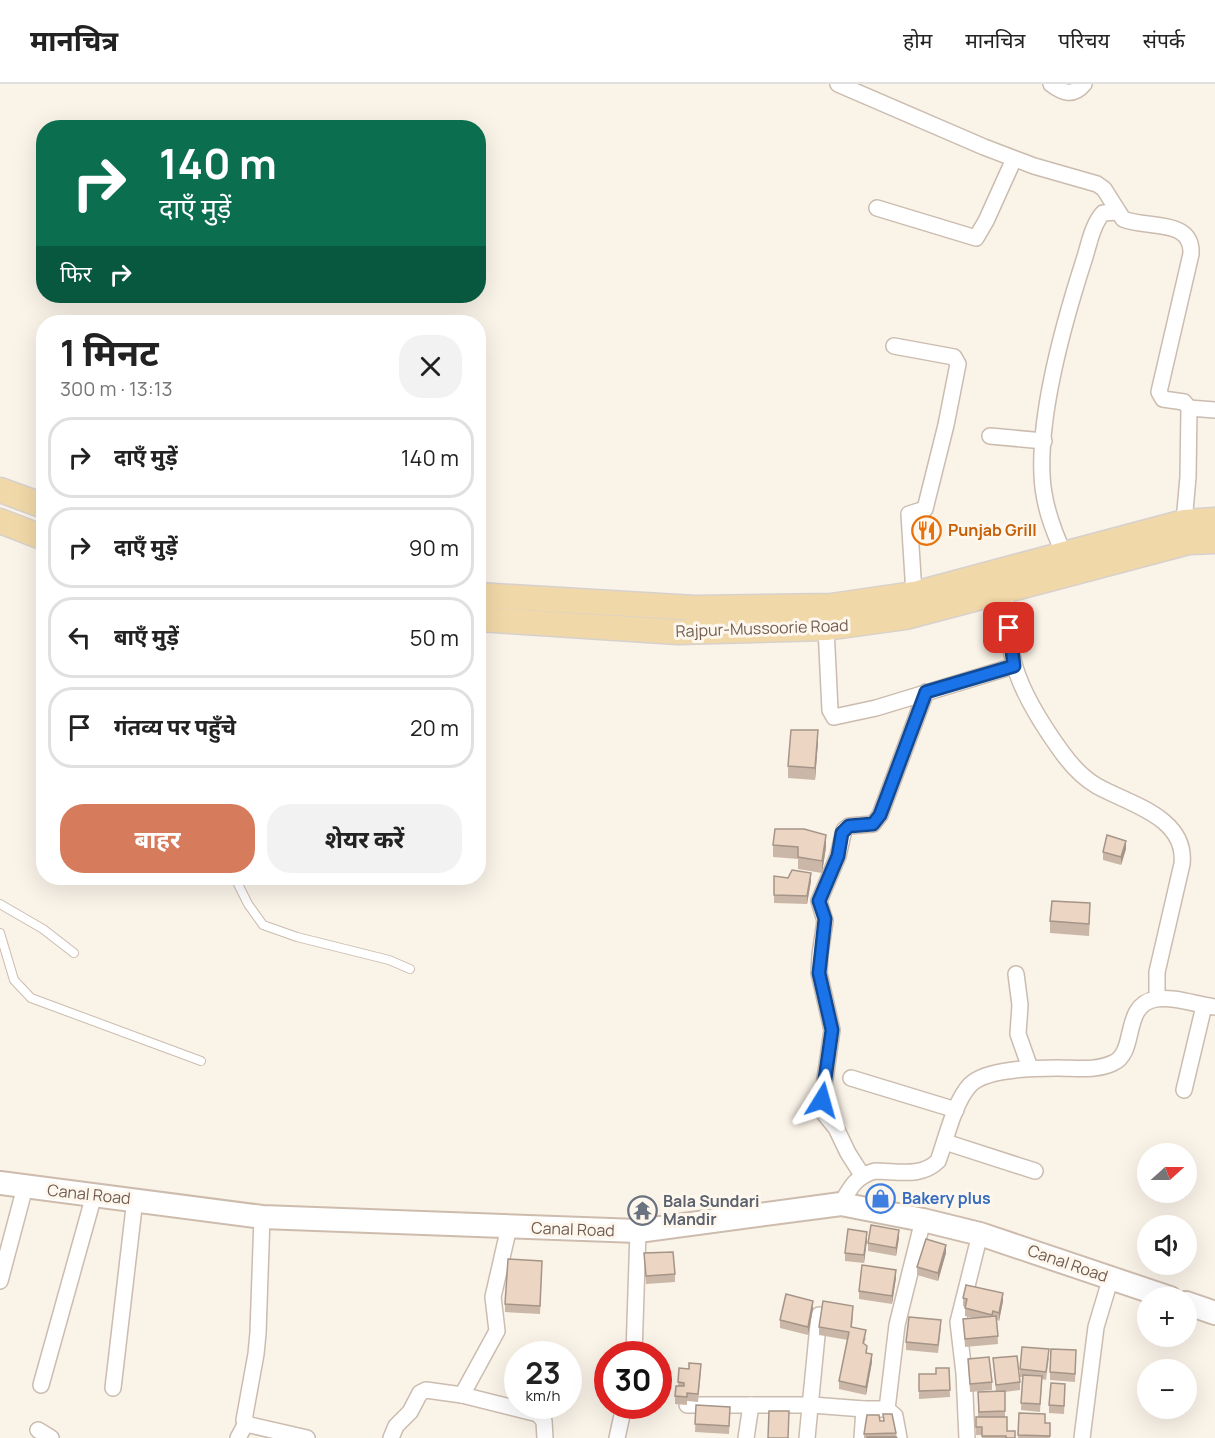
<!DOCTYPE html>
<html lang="hi">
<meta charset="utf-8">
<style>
:root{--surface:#fff;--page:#f2f2f2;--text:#222;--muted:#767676;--line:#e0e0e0;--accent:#d67b5b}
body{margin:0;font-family:Manrope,"Noto Sans Devanagari",sans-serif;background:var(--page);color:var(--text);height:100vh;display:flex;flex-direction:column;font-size:22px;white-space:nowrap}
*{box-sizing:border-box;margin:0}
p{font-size:20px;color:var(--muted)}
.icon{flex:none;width:33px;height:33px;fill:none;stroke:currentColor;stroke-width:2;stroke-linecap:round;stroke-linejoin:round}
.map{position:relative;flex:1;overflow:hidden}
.details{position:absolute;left:36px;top:231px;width:450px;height:570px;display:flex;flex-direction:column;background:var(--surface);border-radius:24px;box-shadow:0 6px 24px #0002}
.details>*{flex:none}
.top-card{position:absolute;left:36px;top:36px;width:450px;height:183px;border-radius:24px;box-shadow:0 6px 24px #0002;background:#0b6e4f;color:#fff;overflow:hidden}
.needle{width:39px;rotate:69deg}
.tools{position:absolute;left:1137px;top:1059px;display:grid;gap:12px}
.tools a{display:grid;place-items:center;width:60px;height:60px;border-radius:50%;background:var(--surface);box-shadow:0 6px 24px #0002;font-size:30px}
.speed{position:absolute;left:504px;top:1257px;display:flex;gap:12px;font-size:30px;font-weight:700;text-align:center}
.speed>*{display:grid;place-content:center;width:78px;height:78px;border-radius:50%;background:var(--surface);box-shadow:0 6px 24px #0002;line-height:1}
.speed small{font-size:15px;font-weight:400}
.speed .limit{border:9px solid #d22;background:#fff;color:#111}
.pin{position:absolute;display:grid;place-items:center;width:51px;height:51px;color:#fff;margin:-26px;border-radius:12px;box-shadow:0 3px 9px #0006}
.me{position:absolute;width:66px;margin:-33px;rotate:8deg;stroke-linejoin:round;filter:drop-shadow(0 0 4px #0008)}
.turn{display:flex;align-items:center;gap:21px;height:126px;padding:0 24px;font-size:27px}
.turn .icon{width:78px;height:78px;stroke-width:2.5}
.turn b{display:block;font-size:42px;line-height:51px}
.then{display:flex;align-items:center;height:57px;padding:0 24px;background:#0003;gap:12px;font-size:22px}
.round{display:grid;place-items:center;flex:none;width:63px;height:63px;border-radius:24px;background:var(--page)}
.overview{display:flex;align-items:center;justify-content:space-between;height:102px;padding:0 24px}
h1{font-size:36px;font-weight:700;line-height:45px}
.button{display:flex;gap:12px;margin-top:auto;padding:12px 24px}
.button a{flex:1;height:69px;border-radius:24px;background:var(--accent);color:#fff;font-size:24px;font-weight:700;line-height:69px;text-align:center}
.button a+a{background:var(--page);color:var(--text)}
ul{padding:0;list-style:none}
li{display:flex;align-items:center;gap:18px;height:81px;margin:0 12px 9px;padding:0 12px;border:3px solid var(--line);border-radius:24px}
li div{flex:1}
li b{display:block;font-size:22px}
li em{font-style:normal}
header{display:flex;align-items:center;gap:36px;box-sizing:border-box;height:84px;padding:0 30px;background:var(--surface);border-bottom:2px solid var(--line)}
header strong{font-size:28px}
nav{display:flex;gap:33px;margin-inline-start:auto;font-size:21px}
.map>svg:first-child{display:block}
</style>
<header>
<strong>मानचित्र</strong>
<nav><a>होम</a><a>मानचित्र</a><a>परिचय</a><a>संपर्क</a></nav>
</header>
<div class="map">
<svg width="1215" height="1354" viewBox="0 0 1215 1354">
<rect width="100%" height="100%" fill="#faf3e8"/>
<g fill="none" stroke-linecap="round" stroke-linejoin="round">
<defs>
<g id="lane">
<path d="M235,794L248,820L263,841L297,853L389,876L410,885"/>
<path d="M0,820L43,845L74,869"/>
<path d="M0,849L14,896L31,914L201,977"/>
</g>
<g id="street">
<path d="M838,0L984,63L1034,82L1097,100L1104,105L1123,135C1147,145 1193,134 1191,170L1159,308L1163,315L1184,318L1189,324L1188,393L1184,438"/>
<path d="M1051,0C1063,9 1073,13 1084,0"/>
<path d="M877,124L976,154L986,137L1014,75"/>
<path d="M894,262L954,273L958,280L946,341L925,425L909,430L914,510"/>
<path d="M1189,324L1215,326"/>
<path d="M990,352L1044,357"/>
<path d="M1064,470C1052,444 1043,419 1042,391C1039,326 1064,238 1084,176C1089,161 1092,141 1103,129L1118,128"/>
<path d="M1004,506C1007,530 1008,560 1015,583C1024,613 1043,642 1061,667C1071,681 1083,694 1097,702C1129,720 1187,733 1182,780L1157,888V914"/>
<path d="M826,544L830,626L834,633L876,624L1014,582"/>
<path d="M1016,890L1020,921L1018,950L1030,984"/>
<path d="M851,994L956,1026"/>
<path d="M1184,1006L1204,922"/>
<path d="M945,1058L1035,1087"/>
<path d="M862,1091L848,1069L836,1044L823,1028L822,1016L832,946L819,889L820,871L825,837L819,817L838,772L844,746L849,742L873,740L880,731L926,608"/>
<path d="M841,1120C850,1104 856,1092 875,1087C897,1087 921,1094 938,1077C946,1056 954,1018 970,1001C986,984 1036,984 1058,984C1076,984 1096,987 1113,979C1138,968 1121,921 1156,915C1174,912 1197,921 1215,923"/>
<path d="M262,1133L258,1249L256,1270L244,1336L250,1341L307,1354"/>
<path d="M509,1143L493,1213L497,1247L462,1311L538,1330L544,1337L545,1354"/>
<path d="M0,1197L25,1103"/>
<path d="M634,1270L638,1147"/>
<path d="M41,1301L94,1111"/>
<path d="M113,1304L135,1115"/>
<path d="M687,1321H812L864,1325"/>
<path d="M38,1346L51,1354"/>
<path d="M238,1354L246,1339"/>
<path d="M391,1354L396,1342L410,1328L420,1309L426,1306L462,1311"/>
<path d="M617,1354L624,1322"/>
<path d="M746,1354L751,1321"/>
<path d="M807,1354L819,1231"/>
<path d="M862,1354L864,1325H887"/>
<path d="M899,1354L895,1332L887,1325L897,1241L923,1136"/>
<path d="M967,1354L964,1289L958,1238L980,1150"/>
<path d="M1082,1354L1096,1243L1111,1193"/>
</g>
<g id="secondary">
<path d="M0,1099L262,1133L638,1147L841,1120L923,1136L980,1150L1170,1214"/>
<path d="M1186,1219L1215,1229"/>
</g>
<g id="primary">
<path d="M0,406L44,422"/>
<path d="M0,437L44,454"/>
<path d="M478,511L694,524L831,522L914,510L1184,438L1215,436"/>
<path d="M478,535L678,548L826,544L906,533L1189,458L1215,457"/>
</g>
</defs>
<use href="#lane" stroke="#cbbcaf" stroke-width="10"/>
<use href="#street" stroke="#cbbcaf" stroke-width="18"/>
<use href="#secondary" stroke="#cdbcad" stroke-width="26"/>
<use href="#primary" stroke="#d7d1ce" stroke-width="27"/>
<use href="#lane" stroke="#fff" stroke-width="8"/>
<use href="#street" stroke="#fff" stroke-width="15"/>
<use href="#secondary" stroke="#fff" stroke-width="22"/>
<use href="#primary" stroke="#f1d8a8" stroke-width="24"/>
</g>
<g fill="#cbb7a7">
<path d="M818,658L815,696L788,694V682Z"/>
<path d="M773,761L826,763L822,789L798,785V775L773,773Z"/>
<path d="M1126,765L1121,781L1103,776V768Z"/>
<path d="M774,792L811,797L807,820L774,819Z"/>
<path d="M1090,831L1089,852L1050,849V837Z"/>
<path d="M899,1154L896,1172L868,1167V1159Z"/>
<path d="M867,1156L864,1179L845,1177V1169Z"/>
<path d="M644,1169L675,1190V1198L646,1200Z"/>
<path d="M946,1169L938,1197L917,1191V1183Z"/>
<path d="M542,1185L540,1230L505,1228V1220Z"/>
<path d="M896,1194L892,1220L859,1215V1207Z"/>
<path d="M963,1214L1003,1217L999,1237L997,1236L998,1260L965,1263L963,1235L974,1234L965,1232V1223L963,1222Z"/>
<path d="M813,1225L808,1251L780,1244V1236Z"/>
<path d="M853,1230L852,1243L866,1254L864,1260L867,1269L872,1278L866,1311L839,1305V1297L848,1256L819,1251V1243Z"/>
<path d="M941,1244L938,1269L906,1266V1258Z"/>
<path d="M1049,1273L1046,1296L1042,1295L1040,1328L1021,1326L1022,1293H1020V1285Z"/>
<path d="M993,1274L1020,1298V1306L1005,1308V1333L1007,1347L1015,1354H982V1351H976V1333H978V1308H996Z"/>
<path d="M1076,1274L1075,1298L1050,1296V1288Z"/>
<path d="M968,1275L992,1298V1306L970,1308Z"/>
<path d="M679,1284L701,1288L698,1318L687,1317V1321L675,1320V1312L678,1302Z"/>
<path d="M949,1284L950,1313L919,1315V1290H936Z"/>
<path d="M1065,1308L1064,1330L1049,1329V1321Z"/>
<path d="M696,1321L730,1331L729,1350L695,1348Z"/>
<path d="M1019,1329L1045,1339H1050V1354H1018Z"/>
<path d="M880,1337L896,1349L897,1354H864V1350Z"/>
</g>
<g fill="#a59588">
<path d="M818,646V658L815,696V684Z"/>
<path d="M826,751V763L822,789V777Z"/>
<path d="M1126,757V765L1121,781V773Z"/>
<path d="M811,789V797L807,820V812Z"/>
<path d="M899,1146V1154L896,1172V1164Z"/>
<path d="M867,1148V1156L864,1179V1171Z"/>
<path d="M946,1161V1169L938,1197V1189Z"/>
<path d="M896,1186V1194L892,1220V1212Z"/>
<path d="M1003,1209V1217L999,1237V1229Z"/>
<path d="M813,1217V1225L808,1251V1243Z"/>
<path d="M872,1270V1278L866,1311V1303Z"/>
</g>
<g fill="#ecd5c2" stroke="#a59588" stroke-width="1.5">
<path d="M791,646H818L815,684L788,682Z"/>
<path d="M775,745H804L826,751L822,777L798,773V763L773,761Z"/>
<path d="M1107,751L1126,757L1121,773L1103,768Z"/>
<path d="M792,786L811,789L807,812L774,811V792L788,794Z"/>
<path d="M1052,817L1090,819L1089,840L1050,837Z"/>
<path d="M871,1141L899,1146L896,1164L868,1159Z"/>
<path d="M848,1145L867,1148L864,1171L845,1169Z"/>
<path d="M926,1155L946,1161L938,1189L917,1183Z"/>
<path d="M673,1168L675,1190L646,1192L644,1169Z"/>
<path d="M508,1175L542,1177L540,1222L505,1220Z"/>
<path d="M862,1181L896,1186L892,1212L859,1207Z"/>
<path d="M966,1201L1003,1209L999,1229L993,1227L992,1231L965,1224L967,1215L963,1214Z"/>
<path d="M786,1210L813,1217L808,1243L780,1236Z"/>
<path d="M823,1217L853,1222L851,1243L866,1246L863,1259L867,1262L866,1269L872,1270L866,1303L839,1297L849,1248L819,1243Z"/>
<path d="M996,1232L998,1252L965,1255L963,1235Z"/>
<path d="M909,1233L941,1236L938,1261L906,1258Z"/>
<path d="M1022,1263L1049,1265L1046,1288L1020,1285Z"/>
<path d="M1051,1265L1076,1266L1075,1290L1050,1288Z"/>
<path d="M1017,1272L1020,1298L996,1301L993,1274Z"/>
<path d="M989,1273L992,1298L970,1300L968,1275Z"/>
<path d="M689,1279L701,1280L698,1310L687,1309V1313L675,1312L676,1302H684V1299L678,1298L679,1284L689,1285Z"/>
<path d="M936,1284H949L950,1306L919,1307V1290H936Z"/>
<path d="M1023,1291L1042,1292L1040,1320L1021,1319Z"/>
<path d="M1051,1299L1065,1300L1064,1322L1049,1321Z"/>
<path d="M1005,1307V1327L979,1328L978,1308Z"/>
<path d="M696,1321L730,1323L729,1342L695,1340Z"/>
<path d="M769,1327H789L788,1354H768Z"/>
<path d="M1019,1329L1045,1330V1339H1050V1352L1018,1351Z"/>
<path d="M883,1330H892L896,1349L864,1350L867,1331H879L880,1337H884Z"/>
<path d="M976,1333H1007V1347H1015V1354H1006V1352H982V1343H976Z"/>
<path d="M867,1353H896L897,1354H867Z"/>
</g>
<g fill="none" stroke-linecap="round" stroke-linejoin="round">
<defs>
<path id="route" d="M822,1016L832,946L819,889L825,835L819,817L838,772L842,749L849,742L873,740L880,731L926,608L1014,582L1009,544"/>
</defs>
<use href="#route" stroke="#114b97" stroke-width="15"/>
<use href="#route" stroke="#1a73e8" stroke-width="10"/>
</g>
<defs>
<symbol id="restaurant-ring" viewBox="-11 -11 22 22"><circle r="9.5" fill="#fdf7ee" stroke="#e8710a" stroke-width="1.5"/><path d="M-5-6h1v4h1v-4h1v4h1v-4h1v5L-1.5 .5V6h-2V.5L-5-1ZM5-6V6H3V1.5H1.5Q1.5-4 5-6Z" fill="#e8710a"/></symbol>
<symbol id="shop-ring" viewBox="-11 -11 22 22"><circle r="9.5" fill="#fdf7ee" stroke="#3f7fe0" stroke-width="1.5"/><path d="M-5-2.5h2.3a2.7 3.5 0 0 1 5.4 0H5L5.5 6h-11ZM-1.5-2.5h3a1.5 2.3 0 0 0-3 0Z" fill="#3f7fe0"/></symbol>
<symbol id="temple-ring" viewBox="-11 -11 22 22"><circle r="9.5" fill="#fdf7ee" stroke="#6b7280" stroke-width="1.5"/><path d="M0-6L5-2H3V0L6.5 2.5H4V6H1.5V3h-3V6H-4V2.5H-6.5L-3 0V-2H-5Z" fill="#6b7280"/></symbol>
</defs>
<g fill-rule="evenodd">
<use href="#restaurant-ring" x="910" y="430" width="33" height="33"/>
<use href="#shop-ring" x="864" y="1098" width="33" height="33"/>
<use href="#temple-ring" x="626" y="1110" width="33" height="33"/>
</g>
<g text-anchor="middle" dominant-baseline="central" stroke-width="6" stroke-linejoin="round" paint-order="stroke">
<g font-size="16" font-weight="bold" fill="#c56008" stroke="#fdf7ee" text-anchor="start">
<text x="948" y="446">Punjab Grill</text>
</g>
<g font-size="16" fill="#715c4f" stroke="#fdf7ee">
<text transform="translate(762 544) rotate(-2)">Rajpur-Mussoorie Road</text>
<text transform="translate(89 1110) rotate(6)">Canal Road</text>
<text transform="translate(573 1145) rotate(2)">Canal Road</text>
<text transform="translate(1068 1179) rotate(19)">Canal Road</text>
</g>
<g font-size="16" font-weight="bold" fill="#366cbe" stroke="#fdf7ee" text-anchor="start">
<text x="902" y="1114">Bakery plus</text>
</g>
<g font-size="16" font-weight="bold" fill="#5b616d" stroke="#fdf7ee" text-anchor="start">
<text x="663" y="1117">Bala Sundari<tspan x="663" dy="18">Mandir</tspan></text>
</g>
</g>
</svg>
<div class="tools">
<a><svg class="needle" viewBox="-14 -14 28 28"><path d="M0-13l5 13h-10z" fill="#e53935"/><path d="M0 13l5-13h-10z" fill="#767676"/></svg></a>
<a><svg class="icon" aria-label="sound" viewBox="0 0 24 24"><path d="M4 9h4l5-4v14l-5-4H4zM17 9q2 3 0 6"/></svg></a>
<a>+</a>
<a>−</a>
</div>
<div class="speed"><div>23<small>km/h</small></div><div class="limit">30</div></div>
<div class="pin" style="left:1009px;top:544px;background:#d93025"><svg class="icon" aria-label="arrive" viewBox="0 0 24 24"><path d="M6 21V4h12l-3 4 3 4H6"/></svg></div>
<svg class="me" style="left:822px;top:1016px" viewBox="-20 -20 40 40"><path d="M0-17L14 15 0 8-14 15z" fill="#1a73e8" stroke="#fff" stroke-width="4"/></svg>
<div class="top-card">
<div class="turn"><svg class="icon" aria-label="right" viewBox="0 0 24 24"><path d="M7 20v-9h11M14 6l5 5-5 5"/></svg><div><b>140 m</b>दाएँ मुड़ें</div></div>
<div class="then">फिर<svg class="icon" aria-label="right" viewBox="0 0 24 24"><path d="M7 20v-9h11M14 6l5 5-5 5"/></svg></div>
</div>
<section class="details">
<div class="overview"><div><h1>1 मिनट</h1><p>300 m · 13:13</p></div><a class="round"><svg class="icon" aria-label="close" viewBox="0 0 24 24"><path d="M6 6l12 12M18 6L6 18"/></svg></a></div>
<ul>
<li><svg class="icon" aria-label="right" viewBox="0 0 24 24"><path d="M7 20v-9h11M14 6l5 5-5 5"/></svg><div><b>दाएँ मुड़ें</b></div><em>140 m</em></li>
<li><svg class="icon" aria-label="right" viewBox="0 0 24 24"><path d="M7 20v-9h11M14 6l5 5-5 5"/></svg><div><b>दाएँ मुड़ें</b></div><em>90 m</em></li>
<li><svg class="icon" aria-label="left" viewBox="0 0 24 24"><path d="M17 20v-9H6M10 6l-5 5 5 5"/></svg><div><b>बाएँ मुड़ें</b></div><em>50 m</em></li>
<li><svg class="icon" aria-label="arrive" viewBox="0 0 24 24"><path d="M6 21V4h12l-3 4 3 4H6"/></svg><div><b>गंतव्य पर पहुँचे</b></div><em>20 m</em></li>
</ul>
<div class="button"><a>बाहर</a><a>शेयर करें</a></div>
</section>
</div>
